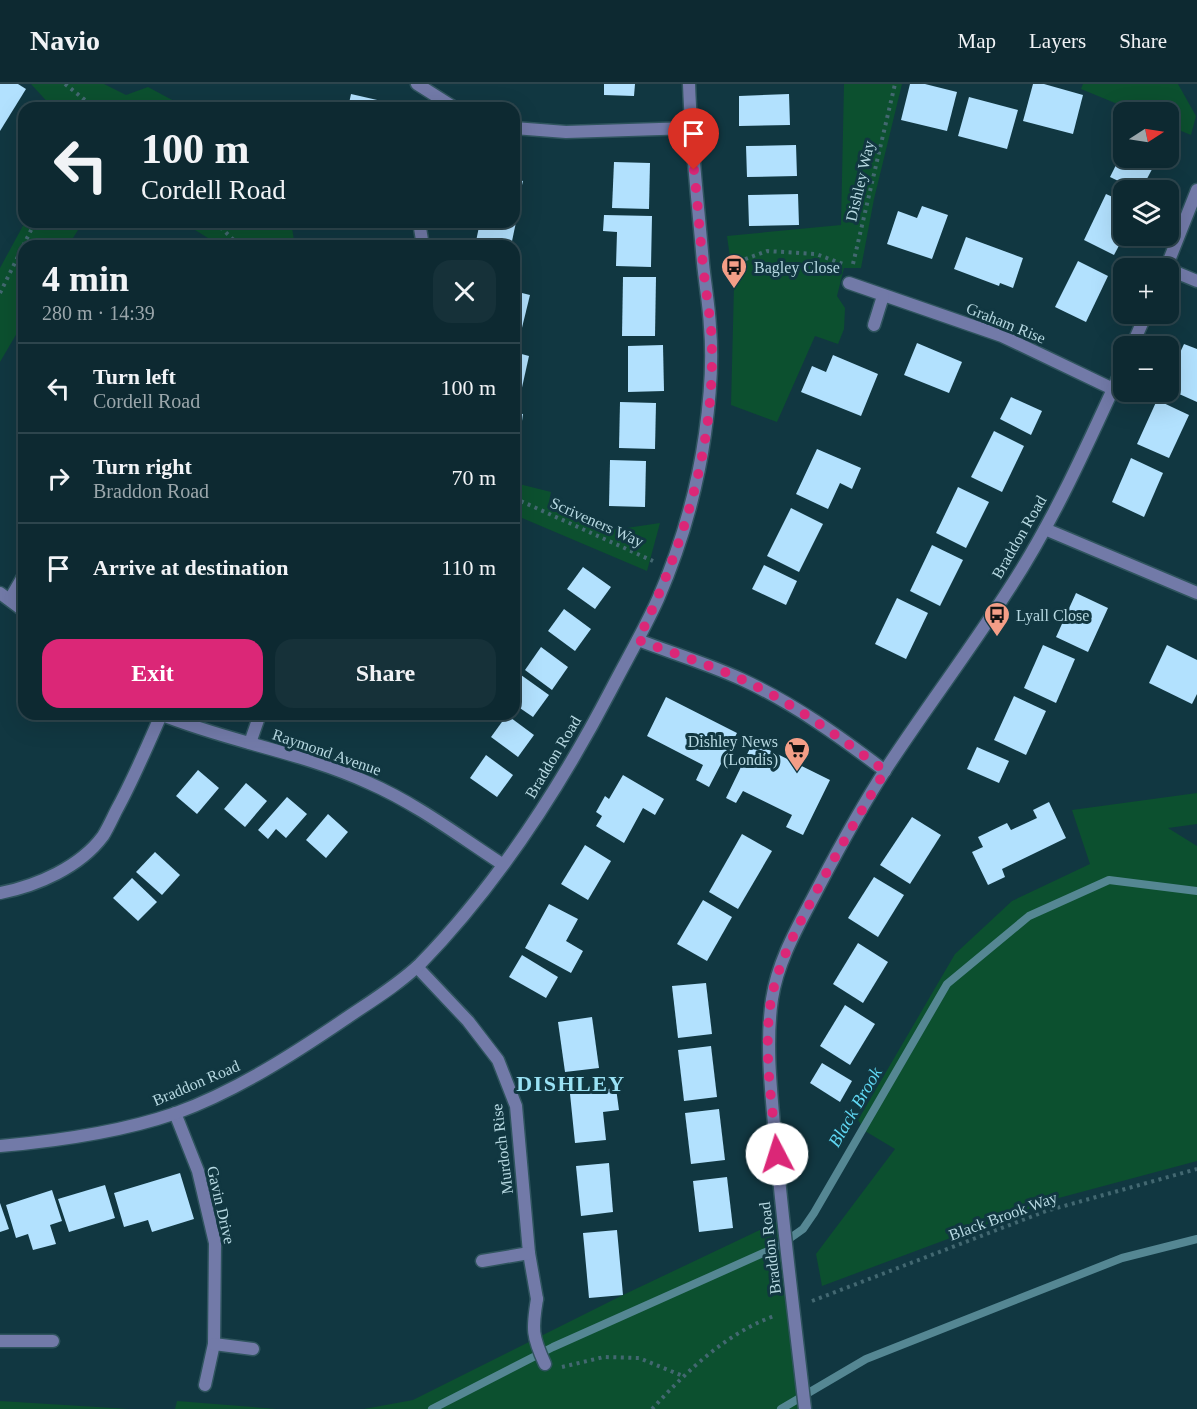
<!DOCTYPE html>
<meta charset="utf-8">
<style>
:root{--surface:#0d2931;--page:#163139;--text:#f1f3f6;--muted:#9aa6ab;--line:#2d454d;--accent:#db2777}
body{margin:0;font-family:Georgia,serif;background:var(--page);color:var(--text);height:100vh;display:flex;flex-direction:column;font-size:22px;white-space:nowrap}
*{box-sizing:border-box;margin:0}
p{font-size:20px;color:var(--muted)}
.icon{flex:none;width:33px;height:33px;fill:none;stroke:currentColor;stroke-width:2;stroke-linecap:round;stroke-linejoin:round}
.map{position:relative;flex:1;overflow:hidden}
.panel{position:absolute;left:18px;top:156px;width:502px;height:480px;display:flex;flex-direction:column;background:var(--surface);border-radius:18px;box-shadow:0 6px 24px #0002,0 0 0 2px var(--line)}
.panel>*{flex:none}
.hud{position:absolute;left:18px;top:18px;width:502px;height:126px;border-radius:18px;box-shadow:0 6px 24px #0002,0 0 0 2px var(--line);background:#0d2931;color:var(--text);overflow:hidden}
.needle{width:39px;rotate:78deg}
.buttons{position:absolute;left:1113px;top:18px;display:grid;gap:12px}
.buttons a{display:grid;place-items:center;width:66px;height:66px;border-radius:12px;background:var(--surface);box-shadow:0 6px 24px #0002,0 0 0 2px var(--line);font-size:30px}
.pin{position:absolute;display:grid;place-items:center;width:51px;height:51px;color:#fff;margin:-62px -26px;border-radius:50% 50% 50% 0;rotate:-45deg;box-shadow:0 0 6px #0007}
.pin .icon{rotate:45deg}
.me{position:absolute;width:66px;margin:-33px;rotate:355deg;stroke-linejoin:round;filter:drop-shadow(0 0 4px #0008)}
.turn{display:flex;align-items:center;gap:21px;height:126px;padding:0 24px;font-size:27px}
.turn .icon{width:78px;height:78px;stroke-width:2.5}
.turn b{display:block;font-size:42px;line-height:51px}
.round{display:grid;place-items:center;flex:none;width:63px;height:63px;border-radius:18px;background:var(--page)}
.head{display:flex;align-items:center;justify-content:space-between;height:102px;padding:0 24px}
h1{font-size:36px;font-weight:700;line-height:45px}
.primary-button{display:flex;gap:12px;margin-top:auto;padding:12px 24px}
.primary-button a{flex:1;height:69px;border-radius:18px;background:var(--accent);color:#fff;font-size:24px;font-weight:700;line-height:69px;text-align:center}
.primary-button a+a{background:var(--page);color:var(--text)}
ul{padding:0;list-style:none}
li{display:flex;align-items:center;gap:18px;height:90px;padding:0 24px;border-top:2px solid var(--line)}
li div{flex:1}
li b{display:block;font-size:22px}
li em{font-style:normal}
header{display:flex;align-items:center;gap:36px;box-sizing:border-box;height:84px;padding:0 30px;background:var(--surface);border-bottom:2px solid var(--line)}
header strong{font-size:28px}
nav{display:flex;gap:33px;margin-inline-start:auto;font-size:21px}
.map>svg:first-child{display:block}
</style>
<header>
<strong>Navio</strong>
<nav><a>Map</a><a>Layers</a><a>Share</a></nav>
</header>
<div class="map">
<svg width="1197" height="1325" viewBox="0 0 1197 1325">
<rect width="100%" height="100%" fill="#113741"/>
<g fill="#0c502f">
<path d="M31,0H104L126,11L148,3L187,24H53Z"/>
<path d="M844,0H902L874,115L861,184H844L837,212L845,224L844,245L838,260L815,252L777,338L731,321L734,202L727,152L841,141Z"/>
<path d="M1083,0H1178L1196,32L1191,51L1169,42L1168,28H1137L1081,5Z"/>
<path d="M25,138H83L68,162H24V237L0,278V184Z"/>
<path d="M182,138H291L295,162H221Z"/>
<path d="M515,399L551,408L548,422L604,445H620L660,439L647,487L515,431Z"/>
<path d="M1197,709V740L1168,744L1197,762V1077L1055,1115L822,1202L816,1170L895,1065L865,1047L858,1036L955,870L1012,817L1090,780L1072,726Z"/>
<path d="M783,1135L805,1325H364L413,1316L623,1211Z"/>
<path d="M0,1317L129,1325H0Z"/>
<path d="M177,1317L277,1325H175Z"/>
</g>
<g fill="none" stroke-linecap="round" stroke-linejoin="round">
<g stroke="#558793" stroke-width="8">
<path d="M432,1325L553,1263L779,1162L803,1145L814,1129L947,900L1029,832L1109,796L1197,807"/>
<path d="M781,1325L866,1275L1122,1174L1197,1155"/>
</g>
</g>
<g fill="#b2e1fe">
<path d="M0,0H18L26,5L0,47Z"/>
<path d="M604,0H635L634,12L604,11Z"/>
<path d="M910,0H925L957,8L947,47L901,36Z"/>
<path d="M1033,0H1044L1083,11L1073,50L1023,37Z"/>
<path d="M351,10L386,18L385,24H348Z"/>
<path d="M789,10L790,41L739,42V12Z"/>
<path d="M969,13L1018,26L1007,65L958,52Z"/>
<path d="M796,61L797,92L747,93L746,62Z"/>
<path d="M1124,65V74H1158L1141,106H1137L1110,93Z"/>
<path d="M614,78L650,79L649,125L612,124Z"/>
<path d="M514,95L523,97L515,129H514Z"/>
<path d="M798,110L799,141L749,142L748,111Z"/>
<path d="M1106,110L1124,118V152L1114,171L1084,156Z"/>
<path d="M922,122L948,131L932,175L887,160L898,127L917,134Z"/>
<path d="M604,131L652,132L651,183L616,182L617,148L603,147Z"/>
<path d="M347,138H373L371,145Z"/>
<path d="M480,138H516L511,162H475Z"/>
<path d="M966,153L1023,174L1013,204L1000,199L999,202L954,185Z"/>
<path d="M344,158L359,161V162H343Z"/>
<path d="M1078,177L1108,192L1086,238L1055,223Z"/>
<path d="M623,193H656L655,252H622Z"/>
<path d="M514,207L530,211L519,256L514,254Z"/>
<path d="M917,259L962,278L949,309L904,291Z"/>
<path d="M1184,260L1197,265V318L1168,305V295Z"/>
<path d="M663,261L664,307L628,308V262Z"/>
<path d="M514,268L529,272L519,317L514,316Z"/>
<path d="M833,271L878,290L861,332L801,308L812,282L826,288Z"/>
<path d="M1011,313L1042,327L1031,351L1000,335Z"/>
<path d="M1157,316L1189,331L1169,374L1137,360Z"/>
<path d="M620,318L656,319L655,365L619,364Z"/>
<path d="M514,329L523,330L516,379H514Z"/>
<path d="M994,347L1024,362L1002,408L971,393Z"/>
<path d="M817,365L861,384L852,405L840,399L828,425L796,410Z"/>
<path d="M1131,374L1163,389L1144,433L1112,418Z"/>
<path d="M610,376L646,377L645,423L609,422Z"/>
<path d="M958,403L989,418L966,464L936,449Z"/>
<path d="M791,424L823,440L799,488L767,472Z"/>
<path d="M932,461L963,476L940,522L910,507Z"/>
<path d="M764,481L797,497L786,521L752,505Z"/>
<path d="M583,483L611,503L595,525L567,505Z"/>
<path d="M1076,509L1108,524L1088,568L1056,553Z"/>
<path d="M897,514L928,529L906,575L875,560Z"/>
<path d="M564,525L591,545L575,567L548,547Z"/>
<path d="M1043,561L1075,575L1056,619L1024,604Z"/>
<path d="M1167,561L1197,576V610L1192,620L1149,599Z"/>
<path d="M541,563L568,583L552,606L525,586Z"/>
<path d="M521,591L549,611L533,633L514,620V601Z"/>
<path d="M1014,612L1046,627L1026,671L994,656Z"/>
<path d="M666,613L737,649L709,703L696,696L703,681L647,652Z"/>
<path d="M507,631L534,651L518,673L491,653Z"/>
<path d="M753,658L830,696L803,751L786,743L792,731L743,707L736,719L726,714Z"/>
<path d="M977,663L1009,677L999,699L967,685Z"/>
<path d="M486,671L513,691L497,713L470,694Z"/>
<path d="M198,686L219,704L197,730L176,712Z"/>
<path d="M623,691L664,715L655,731L643,724L624,759L596,742L602,732L596,728L605,712L609,715Z"/>
<path d="M246,699L267,717L245,743L224,725Z"/>
<path d="M287,713L307,730L286,754L276,745L268,755L258,746Z"/>
<path d="M1049,718L1066,754L1002,785L1005,793L988,801L972,768L983,763L978,753L1007,739L1011,746L1037,734L1033,726Z"/>
<path d="M328,730L348,748L326,774L306,756Z"/>
<path d="M912,733L941,751L910,800L880,781Z"/>
<path d="M742,750L772,767L738,825L709,808Z"/>
<path d="M585,761L611,777L588,816L561,800Z"/>
<path d="M155,768L180,791L162,811L136,788Z"/>
<path d="M874,793L904,811L878,853L848,834Z"/>
<path d="M132,794L157,818L138,837L113,814Z"/>
<path d="M703,816L732,833L707,877L677,860Z"/>
<path d="M549,820L578,835L566,857L583,867L571,889L525,864Z"/>
<path d="M858,859L888,878L863,919L833,900Z"/>
<path d="M522,871L558,893L546,914L509,893Z"/>
<path d="M706,899L712,950L678,954L672,902Z"/>
<path d="M845,921L875,940L850,981L820,962Z"/>
<path d="M592,933L599,984L565,988L558,938Z"/>
<path d="M711,962L717,1013L684,1017L678,966Z"/>
<path d="M822,979L852,997L840,1018L810,999Z"/>
<path d="M616,1004L619,1026L603,1028L606,1056L575,1059L570,1010Z"/>
<path d="M719,1025L725,1076L691,1080L685,1029Z"/>
<path d="M609,1079L613,1128L581,1132L576,1082Z"/>
<path d="M180,1089L194,1135L152,1148L148,1136L124,1143L114,1109Z"/>
<path d="M727,1093L733,1144L699,1148L693,1097Z"/>
<path d="M105,1101L115,1134L69,1148L58,1115Z"/>
<path d="M52,1106L62,1137L50,1141L56,1160L33,1166L28,1150L16,1154L6,1121Z"/>
<path d="M0,1119L9,1145L0,1148Z"/>
<path d="M617,1146L623,1211L589,1214L583,1149Z"/>
</g>
<g fill="none" stroke-linecap="round" stroke-linejoin="round">
<defs>
<g id="lane">
<path d="M537,1215C532,1245 532,1252 545,1280"/>
<path d="M0,1257H53"/>
</g>
<g id="street">
<path d="M417,0L455,24"/>
<path d="M514,44L566,48L691,44"/>
<path d="M419,138L423,162"/>
<path d="M1166,184L1197,106"/>
<path d="M1168,185L1197,197"/>
<path d="M849,199L1002,252L1113,305"/>
<path d="M874,241L883,212"/>
<path d="M1132,262L1146,230"/>
<path d="M1045,445L1197,509"/>
<path d="M0,509L24,527"/>
<path d="M10,515L24,491"/>
<path d="M638,556C672,569 708,580 741,595C793,619 839,652 885,687"/>
<path d="M160,630C228,658 302,668 369,699C417,720 459,752 502,780"/>
<path d="M250,659L260,630"/>
<path d="M0,809C37,802 80,783 103,752C108,744 112,735 116,727C133,696 147,663 161,631"/>
<path d="M417,883L468,937L498,976L516,1022L529,1169L537,1215"/>
<path d="M175,1029L198,1087L215,1159L214,1260L205,1301"/>
<path d="M0,1062C58,1057 121,1048 176,1029C236,1007 292,971 345,935C370,918 398,901 420,880C497,801 561,702 612,604C627,575 644,546 658,515C681,462 697,407 705,350C710,315 713,278 710,243C709,221 705,200 703,179C698,119 691,60 689,0"/>
<path d="M482,1177L529,1169"/>
<path d="M214,1260L253,1265"/>
<path d="M805,1325C795,1238 784,1151 776,1063C772,1014 765,964 772,915C778,875 800,839 818,804C839,764 861,723 886,685C926,624 970,566 1009,505C1055,435 1089,357 1124,281"/>
</g>
</defs>
<use href="#lane" stroke="#2f545e" stroke-width="15"/>
<use href="#street" stroke="#2f545e" stroke-width="15"/>
<g stroke="#436871" stroke-width="4" stroke-dasharray="3 4.5" stroke-linecap="butt">
<path d="M65,0L95,24"/>
<path d="M215,138L240,162"/>
<path d="M853,180L895,0"/>
<path d="M724,183L767,167L816,170L843,180"/>
<path d="M0,209L35,138"/>
<path d="M514,414L653,477"/>
<path d="M812,1217L1046,1127L1197,1085"/>
<path d="M562,1283L604,1273L639,1274L683,1292"/>
<path d="M652,1325C687,1287 725,1250 774,1232"/>
</g>
<use href="#lane" stroke="#727aa8" stroke-width="12"/>
<use href="#street" stroke="#727aa8" stroke-width="12"/>
</g>
<g fill="none" stroke-linecap="round" stroke-linejoin="round">
<path stroke="#db2777" stroke-width="10" stroke-dasharray="0 18" d="M694,86C698,121 700,156 704,190C706,208 709,226 711,244C718,353 685,459 638,556C672,569 708,580 741,595C793,619 839,653 885,687C861,728 837,768 815,810C798,842 780,875 772,911C762,962 772,1018 777,1070"/>
</g>
<defs>
<symbol id="bus-pin" viewBox="-11 -11 22 30"><path d="M0 17L-7.5 6A9.5 9.5 0 1 1 7.5 6Z" fill="#f49e87" stroke="#113741"/><path d="M-5-6H5V4H4V6H2V4H-2V6H-4V4H-5ZM-3.5-4V0h7V-4ZM-3.5 1.2v1.5H-2V1.2ZM2 1.2v1.5H3.5V1.2Z" fill="#111"/></symbol>
<symbol id="supermarket-pin" viewBox="-11 -11 22 30"><path d="M0 17L-7.5 6A9.5 9.5 0 1 1 7.5 6Z" fill="#f49e87" stroke="#113741"/><path d="M-6-5.5h2.5l.6 2H6L4.5 2H-2.5L-4.4-4H-6ZM-1.5 3.2a1.3 1.3 0 1 0 .1 0ZM3 3.2a1.3 1.3 0 1 0 .1 0Z" fill="#111"/></symbol>
</defs>
<g fill-rule="evenodd">
<use href="#bus-pin" x="719" y="168" width="30" height="40"/>
<use href="#bus-pin" x="982" y="516" width="30" height="40"/>
<use href="#supermarket-pin" x="782" y="651" width="30" height="40"/>
</g>
<g text-anchor="middle" dominant-baseline="central" stroke-width="6" stroke-linejoin="round" paint-order="stroke">
<g font-size="16" fill="#b6d8e1" stroke="#113741">
<text transform="translate(860 97) rotate(-77)">Dishley Way</text>
<text transform="translate(1006 239) rotate(22)">Graham Rise</text>
<text transform="translate(597 438) rotate(24)">Scriveners Way</text>
<text transform="translate(1019 453) rotate(-60)">Braddon Road</text>
<text transform="translate(327 668) rotate(19)">Raymond Avenue</text>
<text transform="translate(553 673) rotate(-59)">Braddon Road</text>
<text transform="translate(196 999) rotate(-23)">Braddon Road</text>
<text transform="translate(502 1065) rotate(-97)">Murdoch Rise</text>
<text transform="translate(221 1121) rotate(77)">Gavin Drive</text>
<text transform="translate(1003 1132) rotate(-20)">Black Brook Way</text>
<text transform="translate(770 1164) rotate(-97)">Braddon Road</text>
</g>
<g font-size="16" fill="#b6d8e1" stroke="#113741" text-anchor="start">
<text x="754" y="183">Bagley Close</text>
<text x="1016" y="531">Lyall Close</text>
<text x="778" y="657" text-anchor="end">Dishley News<tspan x="778" dy="18">(Londis)</tspan></text>
</g>
<g font-size="18" font-style="italic" fill="#5fd6f2" stroke="#113741">
<text transform="translate(855 1023) rotate(-60)">Black Brook</text>
</g>
<g font-size="22" font-weight="bold" letter-spacing="1.5" fill="#9ae2f5" stroke="#113741">
<text x="571" y="999">DISHLEY</text>
</g>
</g>
</svg>
<div class="buttons">
<a><svg class="needle" viewBox="-14 -14 28 28"><path d="M0-13l5 13h-10z" fill="#e53935"/><path d="M0 13l5-13h-10z" fill="#9aa6ab"/></svg></a>
<a><svg class="icon" aria-label="layers" viewBox="0 0 24 24"><path d="M12 4l9 5-9 5-9-5zM3 14l9 5 9-5"/></svg></a>
<a>+</a>
<a>−</a>
</div>
<div class="pin" style="left:694px;top:86px;background:#d93025"><svg class="icon" aria-label="arrive" viewBox="0 0 24 24"><path d="M6 21V4h12l-3 4 3 4H6"/></svg></div>
<svg class="me" style="left:777px;top:1070px" viewBox="-20 -20 40 40"><circle r="19" fill="#fff"/><path d="M0-13L10 11 0 6-10 11z" fill="#db2777"/></svg>
<div class="hud">
<div class="turn"><svg class="icon" aria-label="left" viewBox="0 0 24 24"><path d="M17 20v-9H6M10 6l-5 5 5 5"/></svg><div><b>100 m</b>Cordell Road</div></div>
</div>
<section class="panel">
<div class="head"><div><h1>4 min</h1><p>280 m · 14:39</p></div><a class="round"><svg class="icon" aria-label="close" viewBox="0 0 24 24"><path d="M6 6l12 12M18 6L6 18"/></svg></a></div>
<ul>
<li><svg class="icon" aria-label="left" viewBox="0 0 24 24"><path d="M17 20v-9H6M10 6l-5 5 5 5"/></svg><div><b>Turn left</b><p>Cordell Road</p></div><em>100 m</em></li>
<li><svg class="icon" aria-label="right" viewBox="0 0 24 24"><path d="M7 20v-9h11M14 6l5 5-5 5"/></svg><div><b>Turn right</b><p>Braddon Road</p></div><em>70 m</em></li>
<li><svg class="icon" aria-label="arrive" viewBox="0 0 24 24"><path d="M6 21V4h12l-3 4 3 4H6"/></svg><div><b>Arrive at destination</b></div><em>110 m</em></li>
</ul>
<div class="primary-button"><a>Exit</a><a>Share</a></div>
</section>
</div>
